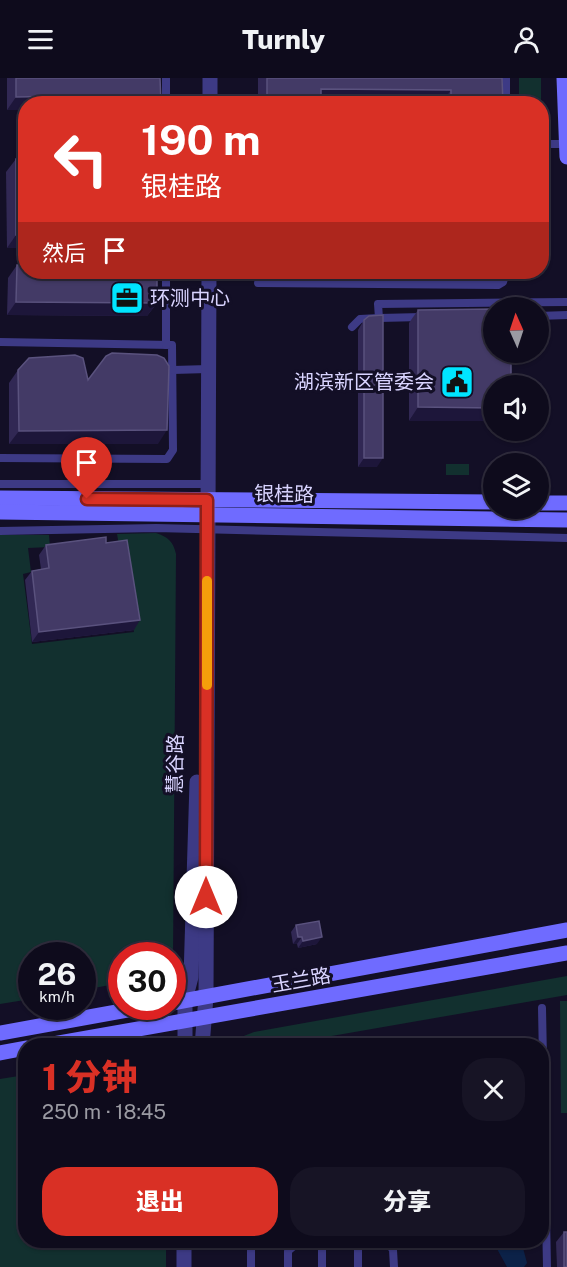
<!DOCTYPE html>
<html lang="zh">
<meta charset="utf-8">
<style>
:root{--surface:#0e0b1c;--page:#171425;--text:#f1f3f6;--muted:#9b9ba3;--line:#2e2b3b;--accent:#d93025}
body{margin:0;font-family:"Public Sans","Noto Sans SC",sans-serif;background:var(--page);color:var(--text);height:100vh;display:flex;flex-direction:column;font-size:22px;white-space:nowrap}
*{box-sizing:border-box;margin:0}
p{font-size:20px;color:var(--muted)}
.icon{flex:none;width:33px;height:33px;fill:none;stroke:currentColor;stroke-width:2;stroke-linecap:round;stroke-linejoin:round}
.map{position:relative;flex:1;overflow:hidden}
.drawer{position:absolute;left:18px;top:960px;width:531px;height:210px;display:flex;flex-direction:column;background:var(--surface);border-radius:24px;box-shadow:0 2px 4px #0004,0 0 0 2px var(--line)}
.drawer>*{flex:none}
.banner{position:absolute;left:18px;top:18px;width:531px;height:183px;border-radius:24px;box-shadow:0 2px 4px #0004,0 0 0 2px var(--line);background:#d93025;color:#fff;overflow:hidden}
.needle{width:39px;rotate:357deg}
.fabs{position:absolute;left:483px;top:219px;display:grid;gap:12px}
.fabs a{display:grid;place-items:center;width:66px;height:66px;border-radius:50%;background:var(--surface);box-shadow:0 2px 4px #0004,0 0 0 2px var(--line);font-size:30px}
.speed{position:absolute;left:18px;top:864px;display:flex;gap:12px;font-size:30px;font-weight:700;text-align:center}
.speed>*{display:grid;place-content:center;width:78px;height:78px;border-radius:50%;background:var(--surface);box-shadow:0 2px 4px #0004,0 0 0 2px var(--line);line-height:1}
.speed small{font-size:15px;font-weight:400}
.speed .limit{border:9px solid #d22;background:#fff;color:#111}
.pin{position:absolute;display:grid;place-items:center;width:51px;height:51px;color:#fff;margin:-62px -26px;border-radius:50% 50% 50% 0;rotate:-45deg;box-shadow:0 0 6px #0007}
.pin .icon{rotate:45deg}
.me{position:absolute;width:66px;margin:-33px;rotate:0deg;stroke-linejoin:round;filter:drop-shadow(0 0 4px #0008)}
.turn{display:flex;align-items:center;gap:21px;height:126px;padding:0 24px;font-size:27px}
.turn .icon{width:78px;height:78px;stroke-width:2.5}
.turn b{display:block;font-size:42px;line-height:51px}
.then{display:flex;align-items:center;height:57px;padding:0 24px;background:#0003;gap:12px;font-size:22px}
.round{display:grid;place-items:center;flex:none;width:63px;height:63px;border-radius:24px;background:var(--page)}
.overview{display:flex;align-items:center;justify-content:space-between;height:102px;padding:0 24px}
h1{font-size:36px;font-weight:800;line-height:45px;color:var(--accent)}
.primary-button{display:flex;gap:12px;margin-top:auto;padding:12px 24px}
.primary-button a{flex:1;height:69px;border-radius:24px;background:var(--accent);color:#fff;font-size:24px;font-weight:800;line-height:69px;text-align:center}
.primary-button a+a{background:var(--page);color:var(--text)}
header{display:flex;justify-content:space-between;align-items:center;height:78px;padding:0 24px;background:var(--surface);font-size:27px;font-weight:800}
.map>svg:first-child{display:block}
</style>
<header><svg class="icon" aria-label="menu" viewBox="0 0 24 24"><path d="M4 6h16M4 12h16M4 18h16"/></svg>Turnly<svg class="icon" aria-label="person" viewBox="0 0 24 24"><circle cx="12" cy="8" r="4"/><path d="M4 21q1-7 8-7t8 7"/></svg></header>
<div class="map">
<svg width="567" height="1189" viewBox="0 0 567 1189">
<rect width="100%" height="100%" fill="#130f26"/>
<g fill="#12302f">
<rect x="519" y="0" width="22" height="25"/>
<rect x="446" y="386" width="23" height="11"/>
<path d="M156,455C168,459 173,463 176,476L173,881L172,878H122L121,905L83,912L82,878H32L31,921L0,926V457H49L50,469L28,470L31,494L23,496L32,566L134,554L117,456Z"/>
<path d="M567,898V917L280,967H229L236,961L254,954Z"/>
<path d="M560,923H567V1035H561Z"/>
<path d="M25,997L26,1162L166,1163V1189H0V1001Z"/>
</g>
<path fill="#0c2248" d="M524,1163L523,1170L527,1185L524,1189H507L496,1169Z"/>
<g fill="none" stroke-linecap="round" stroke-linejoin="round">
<g stroke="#3d3a85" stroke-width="8">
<path d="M506,0V26"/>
<path d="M166,26V0"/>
<path d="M542,66H564"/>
<path d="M329,194V205"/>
<path d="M258,205L498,207L503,204L506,194"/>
<path d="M538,238L567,237"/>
<path d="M379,240L422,239"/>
<path d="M352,249L360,241L379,240L378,226L567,224"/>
<path d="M0,264L172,267L173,372L167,381L0,380"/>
<path d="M166,267V194"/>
<path d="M173,292L208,291"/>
<path d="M0,406H207"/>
<path d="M0,453L156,450L567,460"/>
<path d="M542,930L547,1189"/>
<path d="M432,966H455"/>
<path d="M349,968L378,966"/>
<path d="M358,1166V1189"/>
<path d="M322,1167V1189"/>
<path d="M251,1189V1162"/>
<path d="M288,1189V1173L294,1168L388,1165L393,1172L394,1189"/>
</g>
<g stroke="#3d3a85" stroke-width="15">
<path d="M210,26V0"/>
<path d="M185,968V922L191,899L197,704"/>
<path d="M202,968L206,919L209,194"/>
<path d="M184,1189V1162"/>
</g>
<g stroke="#6f6bff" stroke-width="15">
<path d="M564,0L567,79"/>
<path d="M0,420L494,424"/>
<path d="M538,425H567"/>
<path d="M0,434L567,442"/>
<path d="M172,925L567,852"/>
<path d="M0,955L150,928"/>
<path d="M42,968L567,875"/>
<path d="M0,975L26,970"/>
</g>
</g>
<g fill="#312854">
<path d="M7,0H160L161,26H26V32H7Z"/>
<path d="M258,0H502L503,26L321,24V26H258Z"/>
<path d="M16,81H26V170H7L6,94Z"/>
<path d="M17,187L157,225L147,238L7,237L8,200Z"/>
<path d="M494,231L409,343V245L418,232Z"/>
<path d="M364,242L377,389H358V252Z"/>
<path d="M18,292L88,302L158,366H9V305Z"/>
<path d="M106,465L134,552L32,564L25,502L32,493L41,491L39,477L46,467Z"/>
<path d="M296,847L317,866L298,870L297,866H293L291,854Z"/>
<path d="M564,1154L567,1189H557L556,1164Z"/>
</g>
<g fill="#1d163a">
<path d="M321,11L451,12L442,25L312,24Z"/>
<path d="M123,17L117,26H26V32H7L16,19Z"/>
<path d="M16,157H26V170H7Z"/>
<path d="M285,194H312L311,195Z"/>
<path d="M447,194H495L491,199L443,198Z"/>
<path d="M16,224L157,225L147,238L7,237Z"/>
<path d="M418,329L494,330V343H409Z"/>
<path d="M167,352L158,366H9L19,353Z"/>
<path d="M364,380H383L377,389H358Z"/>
<path d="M140,542L134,552L32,564L39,554Z"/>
<path d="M298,859H302L297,866H293Z"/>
<path d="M322,859L317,866L298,870L303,863Z"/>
</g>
<g fill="#433a66" stroke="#5a527e" stroke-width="1.5">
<path d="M16,0H160L161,26H123V17L16,19Z"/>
<path d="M267,0H502L503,26H451V12L321,11V26H267Z"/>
<rect x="16" y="81" width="10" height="76"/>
<path d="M17,187H26V194H157V225L16,224Z"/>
<path d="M494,231V274H511V308H494V330L418,329V232Z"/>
<path d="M383,237V380H364V242L369,238Z"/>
<path d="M112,275L157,277L164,280L169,288L167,352L19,353L18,292L29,280L75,277L83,280L88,302L106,278Z"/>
<path d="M106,459V465L127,462L140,542L39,554L32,493L49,490L46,467Z"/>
<path d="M319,843L322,859L303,863L302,859H298L296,847Z"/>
<path d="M441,961V968H371V963Z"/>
<rect x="564" y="1154" width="3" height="35"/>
</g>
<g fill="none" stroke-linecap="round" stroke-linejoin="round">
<defs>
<path id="route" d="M87,421L207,422L206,819"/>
</defs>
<use href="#route" stroke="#8d1f18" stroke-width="15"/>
<use href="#route" stroke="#d93025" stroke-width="10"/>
<path stroke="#f59e0b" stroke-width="10" d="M207,607V503"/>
</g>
<defs>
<symbol id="office-square" viewBox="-11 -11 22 22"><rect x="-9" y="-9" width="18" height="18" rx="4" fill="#00e5ff" stroke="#130f26"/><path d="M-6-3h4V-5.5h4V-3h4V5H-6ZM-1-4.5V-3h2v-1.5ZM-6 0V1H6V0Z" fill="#111"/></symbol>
<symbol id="civic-square" viewBox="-11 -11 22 22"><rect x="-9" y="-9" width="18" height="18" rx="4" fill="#00e5ff" stroke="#130f26"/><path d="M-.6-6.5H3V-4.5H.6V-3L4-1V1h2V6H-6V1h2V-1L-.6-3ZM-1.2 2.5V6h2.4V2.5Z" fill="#111"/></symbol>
</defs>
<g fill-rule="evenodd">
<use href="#office-square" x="108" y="201" width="38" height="38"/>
<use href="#civic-square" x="438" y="285" width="38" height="38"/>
</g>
<g text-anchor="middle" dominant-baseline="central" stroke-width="6" stroke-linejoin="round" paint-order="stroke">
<g font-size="20" fill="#d9d4ff" stroke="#130f26" text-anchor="start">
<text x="150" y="220">环测中心</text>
<text x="434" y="304" text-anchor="end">湖滨新区管委会</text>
</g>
<g font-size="20" fill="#d9d4ff" stroke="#130f26">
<text transform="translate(284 416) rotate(1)">银桂路</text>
<text transform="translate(175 686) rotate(-89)">慧谷路</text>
<text transform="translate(301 902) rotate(-10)">玉兰路</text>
</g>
</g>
</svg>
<div class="fabs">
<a><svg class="needle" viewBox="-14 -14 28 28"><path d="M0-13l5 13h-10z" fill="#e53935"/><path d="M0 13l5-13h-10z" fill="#9b9ba3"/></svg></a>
<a><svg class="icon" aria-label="sound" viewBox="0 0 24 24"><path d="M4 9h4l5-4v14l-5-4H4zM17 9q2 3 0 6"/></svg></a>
<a><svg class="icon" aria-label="layers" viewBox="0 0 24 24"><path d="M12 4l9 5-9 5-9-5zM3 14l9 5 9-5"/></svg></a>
</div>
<div class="speed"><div>26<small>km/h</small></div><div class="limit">30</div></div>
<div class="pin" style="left:87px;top:421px;background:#d93025"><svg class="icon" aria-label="arrive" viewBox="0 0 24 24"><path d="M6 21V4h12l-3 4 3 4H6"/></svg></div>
<svg class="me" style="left:206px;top:819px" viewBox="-20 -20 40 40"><circle r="19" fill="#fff"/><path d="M0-13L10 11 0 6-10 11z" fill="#d93025"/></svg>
<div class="banner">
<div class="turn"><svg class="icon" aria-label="left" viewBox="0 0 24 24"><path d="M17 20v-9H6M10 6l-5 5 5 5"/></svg><div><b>190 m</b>银桂路</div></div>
<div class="then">然后<svg class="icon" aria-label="arrive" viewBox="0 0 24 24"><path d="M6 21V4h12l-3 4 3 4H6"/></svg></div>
</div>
<section class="drawer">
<div class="overview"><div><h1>1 分钟</h1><p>250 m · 18:45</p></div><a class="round"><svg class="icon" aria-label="close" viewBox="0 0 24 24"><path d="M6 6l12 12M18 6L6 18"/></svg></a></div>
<div class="primary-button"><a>退出</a><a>分享</a></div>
</section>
</div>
